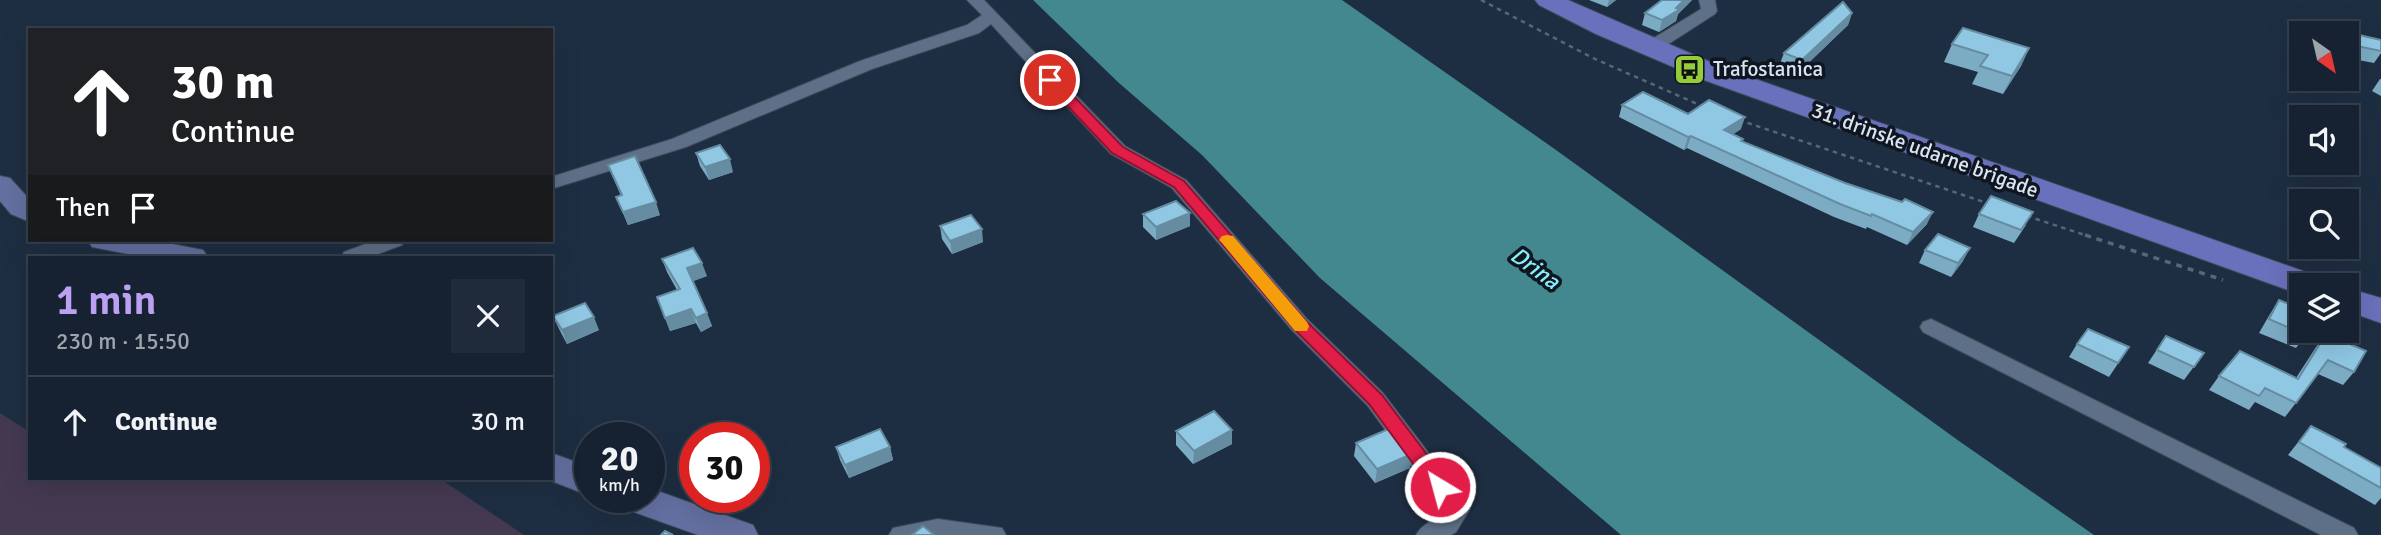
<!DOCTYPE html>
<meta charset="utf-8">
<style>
:root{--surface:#162232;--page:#1f2a3a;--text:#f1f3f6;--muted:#9ea4ac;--line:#353f4d;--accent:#bca0f2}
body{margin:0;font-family:Signika,sans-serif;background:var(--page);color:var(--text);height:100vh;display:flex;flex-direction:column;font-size:26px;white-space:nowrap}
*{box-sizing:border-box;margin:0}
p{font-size:23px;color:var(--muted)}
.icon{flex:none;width:38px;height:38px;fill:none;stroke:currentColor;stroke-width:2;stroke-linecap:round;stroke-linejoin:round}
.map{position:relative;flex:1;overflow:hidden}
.drawer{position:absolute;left:28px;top:256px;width:525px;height:224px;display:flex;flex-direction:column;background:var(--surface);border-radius:0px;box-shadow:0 7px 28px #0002,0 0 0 2px var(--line)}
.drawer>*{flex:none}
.hud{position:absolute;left:28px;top:28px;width:525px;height:214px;border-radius:0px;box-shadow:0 7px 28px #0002,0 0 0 2px var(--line);background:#202124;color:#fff;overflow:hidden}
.needle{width:46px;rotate:146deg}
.buttons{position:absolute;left:2289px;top:21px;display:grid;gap:14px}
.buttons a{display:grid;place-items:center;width:70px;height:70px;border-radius:0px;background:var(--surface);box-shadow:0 7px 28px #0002,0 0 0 2px var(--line);font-size:35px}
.speed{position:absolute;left:574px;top:422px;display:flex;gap:14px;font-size:35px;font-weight:700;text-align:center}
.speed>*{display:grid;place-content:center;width:91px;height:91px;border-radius:50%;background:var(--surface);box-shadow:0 7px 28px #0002,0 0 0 2px var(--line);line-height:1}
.speed small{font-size:18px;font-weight:400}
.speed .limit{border:10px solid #d22;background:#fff;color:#111}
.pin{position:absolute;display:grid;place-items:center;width:60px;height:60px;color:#fff;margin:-30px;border:4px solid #fff;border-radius:50%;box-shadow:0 2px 7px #0007}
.me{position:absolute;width:77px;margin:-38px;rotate:323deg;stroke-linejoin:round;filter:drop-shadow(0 0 5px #0008)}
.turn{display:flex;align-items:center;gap:24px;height:147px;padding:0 28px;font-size:32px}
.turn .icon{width:91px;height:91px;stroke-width:2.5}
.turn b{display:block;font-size:49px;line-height:60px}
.then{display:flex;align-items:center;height:66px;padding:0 28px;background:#0003;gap:14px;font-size:26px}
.round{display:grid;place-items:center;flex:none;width:74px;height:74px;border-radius:0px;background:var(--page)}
.head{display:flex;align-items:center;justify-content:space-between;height:119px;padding:0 28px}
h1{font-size:42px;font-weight:600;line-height:52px;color:var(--accent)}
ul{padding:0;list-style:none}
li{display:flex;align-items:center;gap:21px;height:91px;padding:0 28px;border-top:2px solid var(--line)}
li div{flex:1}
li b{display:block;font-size:26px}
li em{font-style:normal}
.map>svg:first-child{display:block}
</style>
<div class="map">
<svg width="2381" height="535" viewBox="0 0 2381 535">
<rect width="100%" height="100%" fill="#1e2e42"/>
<path fill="#443951" d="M0,413L30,432V478H439L524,535H0Z"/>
<path fill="#43888f" d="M1033,0H1342L1556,150L1959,441L2094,535H1621L1320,278L1202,155L1119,83Z"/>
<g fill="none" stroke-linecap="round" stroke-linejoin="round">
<defs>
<g id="street">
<path d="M967,0H984L1125,146L1186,180L1307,319L1383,393L1466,502L1470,509L1456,532L1451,535H1416C1422,523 1436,521 1443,509L1367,405L1291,329L1172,188L1111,154L991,24L979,33L872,69L686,147L551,189V177L672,139L860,61L967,25L982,15Z"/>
<path d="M1699,0H1715L1717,11L1715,14L1656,52H1644L1642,48L1644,44L1701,9Z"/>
<path d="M376,240H405L402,245L370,257H341L344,252Z"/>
<path d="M1931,319L2354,528L2358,535H2321L1923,332L1920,327L1923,322Z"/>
<path d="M938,519L1002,528L1006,535H889L893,528Z"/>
</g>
<g id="secondary">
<path d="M0,176L10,178L30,200V222L11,214L0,201Z"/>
<path d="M88,240H151L203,250L208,257H144L92,247Z"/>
<path d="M551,453L590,467V496L544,478H551Z"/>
<path d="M649,488L753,525L758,535H698L620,507L615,497H649Z"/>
</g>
<g id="primary">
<path d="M1535,0H1568L1724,68L2320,277L2325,285H2301V294L2296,293L1704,80L1596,34L1539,5Z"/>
<path d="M2347,288L2381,298V323L2347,311Z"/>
</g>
</defs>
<use href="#street" stroke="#3e4b5c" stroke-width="2"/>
<use href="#secondary" stroke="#3e4b5c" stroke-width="2"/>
<use href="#primary" stroke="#3e4b5c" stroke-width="2"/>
<g stroke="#586678" stroke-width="2.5" stroke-dasharray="4.5 4.5" stroke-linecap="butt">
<path d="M1481,0L1595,59L1702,106"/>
<path d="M1739,120L1990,204"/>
<path d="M2027,216L2091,237"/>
</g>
<path stroke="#586678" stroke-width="3.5" stroke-dasharray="6 6" stroke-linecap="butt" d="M2085,235L2223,280"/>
<use href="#street" fill="#5e7087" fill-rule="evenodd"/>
<use href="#secondary" fill="#6470a1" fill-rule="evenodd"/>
<use href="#primary" fill="#6a71bc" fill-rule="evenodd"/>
</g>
<g fill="#7cacc4">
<path d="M1589,0H1616L1607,7Z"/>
<path d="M1661,0H1692L1678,14L1676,21L1659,32L1642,25L1645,13L1660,2Z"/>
<path d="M1852,13L1848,25L1798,73L1779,66L1784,53Z"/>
<path d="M2311,23L2355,34L2347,33H2305Z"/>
<path d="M1952,44L2029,48L2021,66L2003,94L1972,84L1978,72L1944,62Z"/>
<path d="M2347,44L2381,51V53L2374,63L2347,58Z"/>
<path d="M2380,79H2381V96L2372,91Z"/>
<path d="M1622,105L1688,114L1741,129L1733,134L1743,139L1742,141L1927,224L1907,245L1867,227L1866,229L1834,217L1687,148L1684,150L1619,117Z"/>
<path d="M696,153L733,172L709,180L700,166Z"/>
<path d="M608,165L660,215L628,225L616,197L621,196Z"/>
<path d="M1143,214L1190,226L1156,240L1143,227Z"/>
<path d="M1979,214L2026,225L2014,243L1973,227Z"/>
<path d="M940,226L983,242L952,254L942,239Z"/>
<path d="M1925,250L1963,261L1951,277L1919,263Z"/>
<path d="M662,259L707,276L693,281L712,326L701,332L696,323L670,331L657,297L677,290L667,272Z"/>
<path d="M2279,300L2306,335L2296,348L2259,333L2270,314Z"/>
<path d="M553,316L599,330L567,344L559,329Z"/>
<path d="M2326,334L2354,372L2343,385L2318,374L2285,417L2255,402L2249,410L2209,390L2219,376L2296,378L2316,347Z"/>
<path d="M2166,336L2204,353L2184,380L2148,363Z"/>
<path d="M2077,344L2129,347L2109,377L2069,357Z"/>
<path d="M2311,426L2344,447L2381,468V498L2375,505L2288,455Z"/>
<path d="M1176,431L1232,444L1193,464L1176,445Z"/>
<path d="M1356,443L1412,454L1410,468L1375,483L1354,456Z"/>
<path d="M836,447H890L893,460L849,478L840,460Z"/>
</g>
<g fill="#658ca0">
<path d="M1609,0H1616L1607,7Z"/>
<path d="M1684,0H1692L1678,14L1676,21L1659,32L1662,20Z"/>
<path d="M1852,13L1848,25L1798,73L1802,60Z"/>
<path d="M2029,48L2021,66L2003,94L2012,76Z"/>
<path d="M1745,117L1741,129L1720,143L1724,130Z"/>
<path d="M1691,136L1687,148L1684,150L1688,137Z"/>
<path d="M730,159L733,172L709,180L705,167Z"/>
<path d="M656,202L660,215L628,225L623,212Z"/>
<path d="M1933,212L1927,224L1907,245L1913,232Z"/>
<path d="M1190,213V226L1156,240V227Z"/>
<path d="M982,229L983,242L952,254L950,241Z"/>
<path d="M1970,248L1963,261L1951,277L1958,263Z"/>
<path d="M702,263L707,276L691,282L687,268Z"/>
<path d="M691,309L696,323L670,331L665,318Z"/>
<path d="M707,313L712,326L701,332L696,318Z"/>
<path d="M594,317L599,330L567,344L562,330Z"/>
<path d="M1232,430V444L1193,464L1194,451Z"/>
<path d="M890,447L893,460L849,478L845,465Z"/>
<path d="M1412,454L1410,468L1375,483L1377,469Z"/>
</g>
<g fill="#90c8e4" stroke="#658ca0" stroke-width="2">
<path d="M1662,0H1684L1676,8L1680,9L1662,20L1645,13Z"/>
<path d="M1843,2L1852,13L1802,60L1784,53Z"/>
<path d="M2311,23L2352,29L2355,34L2381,40V51L2347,44V33H2313Z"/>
<path d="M1963,28L2029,48L2012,76L1980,66L1988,55L1952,44Z"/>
<path d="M1643,92L1688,114L1709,100L1745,117L1724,130L1743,139L1741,141L1845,183L1902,202L1905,199L1933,212L1913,232L1872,214L1871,216L1840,204L1691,136L1688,137L1622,105Z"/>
<path d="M720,145L730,159L705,167L696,153Z"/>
<path d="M635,156L656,202L623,212L616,197L622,195L608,165Z"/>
<path d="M1991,196L2033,212L2021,230L1979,214Z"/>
<path d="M1176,201L1190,213L1156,227L1143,214Z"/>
<path d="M971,215L982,229L950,241L940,226Z"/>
<path d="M1938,234L1970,248L1958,263L1925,250Z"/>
<path d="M693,248L702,263L687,268L707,313L696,318L691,309L665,318L657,297L680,289L662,259Z"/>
<path d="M2279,300L2301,309V331H2308L2306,335L2269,319Z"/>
<path d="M585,303L594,317L562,330L553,316Z"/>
<path d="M2088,329L2129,347L2118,363L2077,344Z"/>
<path d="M2326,334L2366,351L2354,372L2328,360L2296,403L2265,388L2259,396L2219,376L2240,351L2298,379Z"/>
<path d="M2166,336L2204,353L2194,367L2157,350Z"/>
<path d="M1214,411L1232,430L1194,451L1176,431Z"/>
<path d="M2311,426L2346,444L2344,447L2381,468V488L2299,442Z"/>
<path d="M1391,428L1412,454L1377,469L1356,443Z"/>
<path d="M880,429L890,447L845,465L836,447Z"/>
<path d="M923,526L934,535H912Z"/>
<path d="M665,531L673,535H661Z"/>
</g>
<path fill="#e11d48" stroke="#92132f" stroke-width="2" d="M1050,76L1055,77L1123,147L1184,181L1305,320L1382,395L1447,481L1450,487L1447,492L1440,494L1434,492L1369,404L1293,328L1174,187L1112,153L1045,82V77Z"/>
<path fill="#f59e0b" d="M1227,235L1233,236L1307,322L1309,326L1307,331H1295L1222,243L1219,240L1222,236Z"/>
<defs>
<symbol id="bus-square" viewBox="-11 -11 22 22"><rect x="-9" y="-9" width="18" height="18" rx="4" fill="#94cc3c" stroke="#0f161f"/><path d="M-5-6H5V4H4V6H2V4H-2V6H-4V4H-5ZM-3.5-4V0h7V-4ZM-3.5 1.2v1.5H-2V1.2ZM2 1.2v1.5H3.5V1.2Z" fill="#111"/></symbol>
</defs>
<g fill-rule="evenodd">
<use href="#bus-square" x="1672" y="52" width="35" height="35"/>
</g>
<g text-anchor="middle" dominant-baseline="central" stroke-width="7" stroke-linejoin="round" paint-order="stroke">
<g font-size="21" fill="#d9e3f1" stroke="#0f161f" text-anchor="start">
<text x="1713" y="69">Trafostanica</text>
</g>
<g font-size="21" fill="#d9e3f1" stroke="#0f161f">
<text transform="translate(1925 150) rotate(20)">31. drinske udarne brigade</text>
</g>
<g font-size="23" font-style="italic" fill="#85effb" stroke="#0f161f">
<text transform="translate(1535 268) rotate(36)">Drina</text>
</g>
</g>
</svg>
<div class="buttons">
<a><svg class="needle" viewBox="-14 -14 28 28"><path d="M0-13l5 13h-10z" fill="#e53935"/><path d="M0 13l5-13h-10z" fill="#9ea4ac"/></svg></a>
<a><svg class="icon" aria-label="sound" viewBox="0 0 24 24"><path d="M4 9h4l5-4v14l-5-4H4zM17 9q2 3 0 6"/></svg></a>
<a><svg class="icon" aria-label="search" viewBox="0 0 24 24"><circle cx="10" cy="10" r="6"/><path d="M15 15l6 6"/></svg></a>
<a><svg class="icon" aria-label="layers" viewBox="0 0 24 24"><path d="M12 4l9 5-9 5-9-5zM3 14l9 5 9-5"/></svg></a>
</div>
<div class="speed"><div>20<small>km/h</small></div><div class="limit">30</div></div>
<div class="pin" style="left:1050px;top:80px;background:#d93025"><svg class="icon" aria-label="arrive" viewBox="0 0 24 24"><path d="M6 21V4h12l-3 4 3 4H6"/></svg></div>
<svg class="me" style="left:1440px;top:487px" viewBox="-20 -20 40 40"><circle r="17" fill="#e11d48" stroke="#fff" stroke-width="3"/><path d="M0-11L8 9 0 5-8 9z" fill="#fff"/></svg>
<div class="hud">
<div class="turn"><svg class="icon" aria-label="ahead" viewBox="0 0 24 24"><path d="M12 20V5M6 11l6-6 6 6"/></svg><div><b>30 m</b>Continue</div></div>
<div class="then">Then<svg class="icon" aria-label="arrive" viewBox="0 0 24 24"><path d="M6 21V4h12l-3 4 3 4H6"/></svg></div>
</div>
<section class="drawer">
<div class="head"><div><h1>1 min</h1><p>230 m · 15:50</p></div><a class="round"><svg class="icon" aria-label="close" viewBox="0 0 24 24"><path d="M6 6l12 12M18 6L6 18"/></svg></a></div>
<ul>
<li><svg class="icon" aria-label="ahead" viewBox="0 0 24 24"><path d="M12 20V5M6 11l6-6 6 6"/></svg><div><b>Continue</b></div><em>30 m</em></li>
</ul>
</section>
</div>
